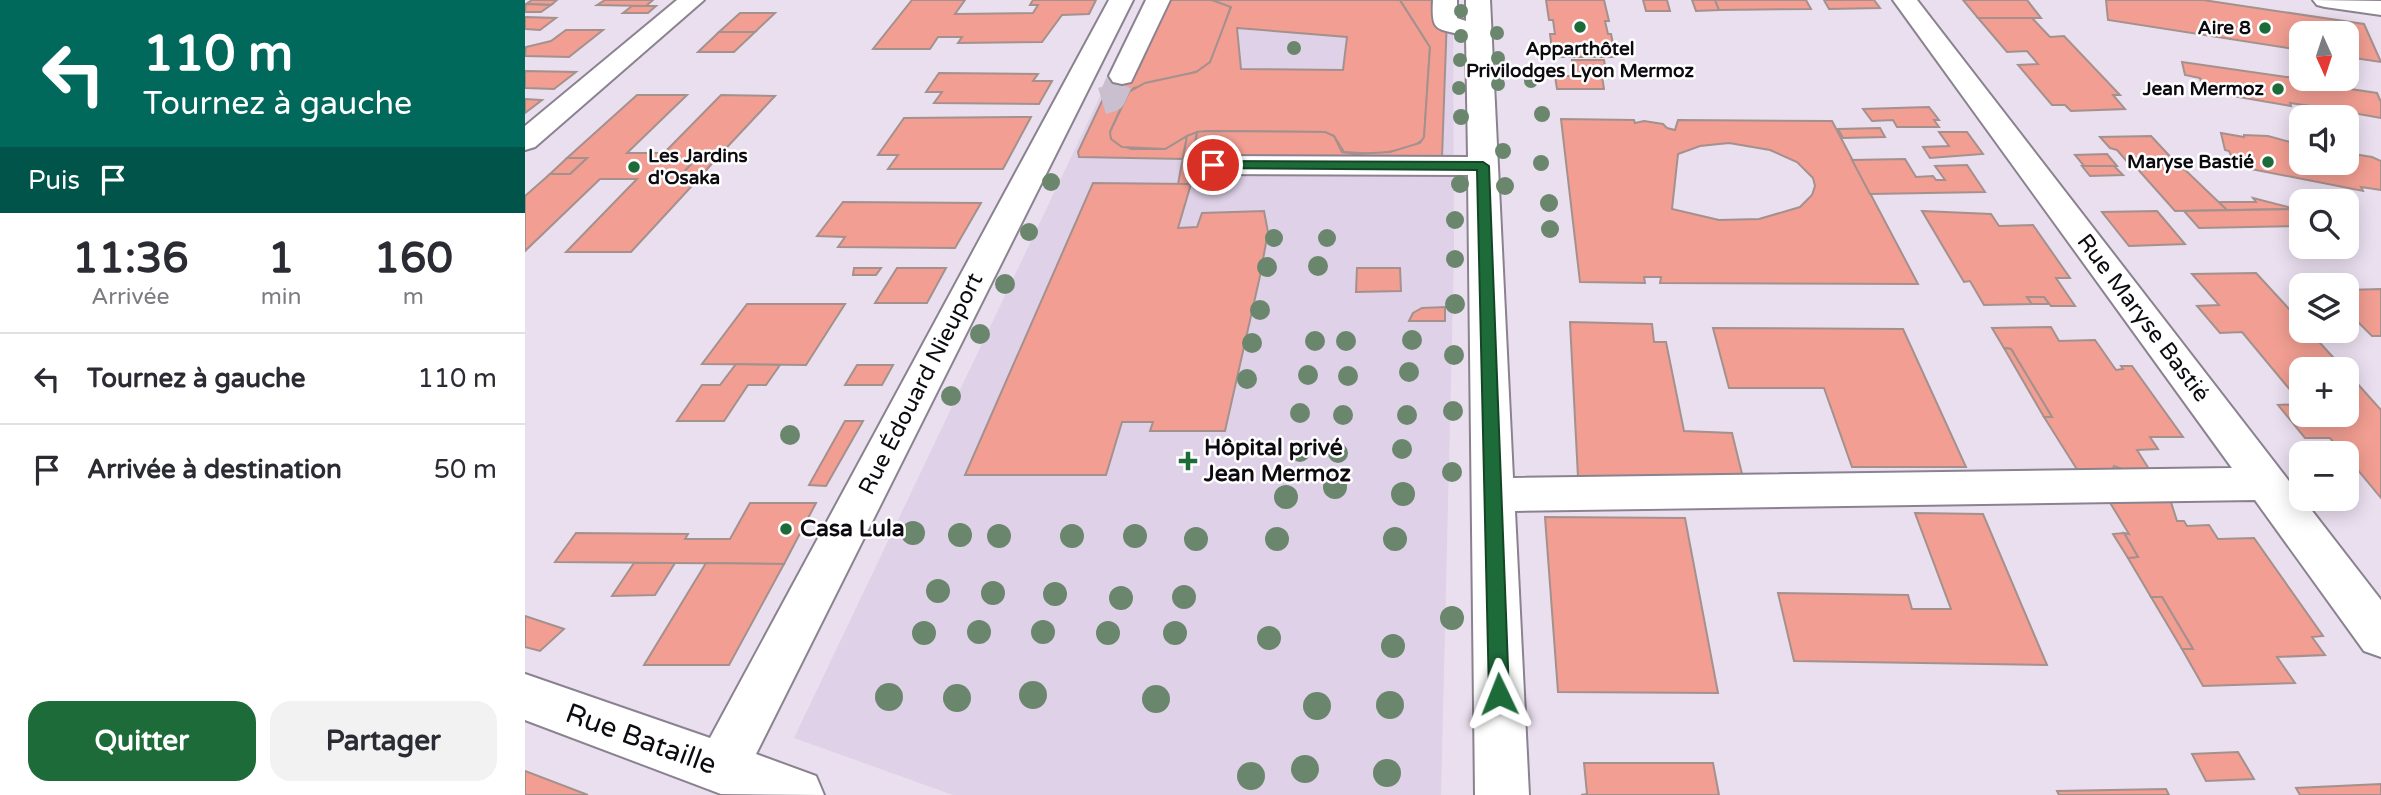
<!DOCTYPE html>
<html lang="fr">
<meta charset="utf-8">
<style>
:root{--surface:#fff;--page:#f2f2f3;--text:#2b2b33;--muted:#7c7c81;--line:#e1e1e2;--accent:#1e6b3a}
body{margin:0;font-family:"Varela Round",sans-serif;background:var(--page);color:var(--text);height:100vh;display:flex;flex-direction:column;font-size:26px;white-space:nowrap}
*{box-sizing:border-box;margin:0}
p{font-size:23px;color:var(--muted)}
.icon{flex:none;width:38px;height:38px;fill:none;stroke:currentColor;stroke-width:2;stroke-linecap:round;stroke-linejoin:round}
.map{position:relative;flex:1;overflow:hidden}
.panel{display:flex;flex-direction:column;background:var(--surface);width:525px}
.panel>*{flex:none}
.guide{background:#00695c;color:#fff;overflow:hidden}
.needle{width:46px;rotate:177deg}
.fabs{position:absolute;left:1764px;top:21px;display:grid;gap:14px}
.fabs a{display:grid;place-items:center;width:70px;height:70px;border-radius:14px;background:var(--surface);box-shadow:0 4px 18px #0003;font-size:35px}
.pin{position:absolute;display:grid;place-items:center;width:60px;height:60px;color:#fff;margin:-30px;border:4px solid #fff;border-radius:50%;box-shadow:0 2px 7px #0007}
.me{position:absolute;width:77px;margin:-38px;rotate:358deg;stroke-linejoin:round;filter:drop-shadow(0 0 5px #0008)}
.turn{display:flex;align-items:center;gap:24px;height:147px;padding:0 28px;font-size:32px}
.turn .icon{width:91px;height:91px;stroke-width:2.5}
.turn b{display:block;font-size:49px;line-height:60px}
.then{display:flex;align-items:center;height:66px;padding:0 28px;background:#0003;gap:14px;font-size:26px}
.eta{display:flex;justify-content:space-evenly;align-items:center;height:119px;text-align:center}
.eta b{font-size:42px;font-weight:700;line-height:49px}
.primary-button{display:flex;gap:14px;margin-top:auto;padding:14px 28px}
.primary-button a{flex:1;height:80px;border-radius:21px;background:var(--accent);color:#fff;font-size:28px;font-weight:700;line-height:80px;text-align:center}
.primary-button a+a{background:var(--page);color:var(--text)}
ul{padding:0;list-style:none}
li{display:flex;align-items:center;gap:21px;height:91px;padding:0 28px;border-top:2px solid var(--line)}
li div{flex:1}
li b{display:block;font-size:26px}
li em{font-style:normal}
main{display:flex;flex:1;min-height:0}
.map>svg:first-child{display:block}
</style>
<main>
<section class="panel">
<div class="guide">
<div class="turn"><svg class="icon" aria-label="left" viewBox="0 0 24 24"><path d="M17 20v-9H6M10 6l-5 5 5 5"/></svg><div><b>110 m</b>Tournez à gauche</div></div>
<div class="then">Puis<svg class="icon" aria-label="arrive" viewBox="0 0 24 24"><path d="M6 21V4h12l-3 4 3 4H6"/></svg></div>
</div>
<div class="eta">
<div><b>11:36</b><p>Arrivée</p></div>
<div><b>1</b><p>min</p></div>
<div><b>160</b><p>m</p></div>
</div>
<ul>
<li><svg class="icon" aria-label="left" viewBox="0 0 24 24"><path d="M17 20v-9H6M10 6l-5 5 5 5"/></svg><div><b>Tournez à gauche</b></div><em>110 m</em></li>
<li><svg class="icon" aria-label="arrive" viewBox="0 0 24 24"><path d="M6 21V4h12l-3 4 3 4H6"/></svg><div><b>Arrivée à destination</b></div><em>50 m</em></li>
</ul>
<div class="primary-button"><a>Quitter</a><a>Partager</a></div>
</section>
<div class="map">
<svg width="1856" height="795" viewBox="0 0 1856 795">
<rect width="100%" height="100%" fill="#eadfef"/>
<path fill="#dfd1e7" d="M621,0H928L929,256L916,795H428L269,738Z"/>
<g fill="#f29e92" stroke="#a4918e" stroke-width="2" fill-rule="evenodd">
<path d="M7,0H32L26,5L1,4Z"/>
<path d="M80,0H128L121,6L72,5Z"/>
<path d="M387,0H440L430,14L508,13L513,5H505L508,0H571L564,14L537,15L517,42L433,43L437,37H413L405,49H348Z"/>
<path d="M644,0H687L706,6L688,58L681,67L671,72L609,88L602,94L585,132L590,142L606,149H640L662,136L658,159L554,157L553,152L586,82L614,68Z"/>
<path d="M687,0H875L905,47L899,139L885,148L852,154L819,152L809,136L800,132L681,131L662,136L640,149L597,147L586,139L585,132L604,92L620,83L671,72L685,62L706,7ZM712,28L822,37L818,70L716,69Z"/>
<path d="M875,0H916L922,15L917,158L845,161L667,159L672,132L681,131L800,132L809,136L817,152L830,154L865,152L895,143L899,137L905,47Z"/>
<path d="M1021,0H1079L1084,21H1080L1083,34H1086L1091,57H1028L1025,34H1030L1028,20H1024Z"/>
<path d="M1118,0H1142L1145,11H1121Z"/>
<path d="M1167,0H1190L1194,10L1171,11Z"/>
<path d="M1190,0H1281L1286,9L1194,10Z"/>
<path d="M1299,0H1349L1355,8L1304,9Z"/>
<path d="M1438,0H1502L1516,18H1453Z"/>
<path d="M1581,0H1678L1839,24L1856,62L1822,57V33H1776V50L1583,20Z"/>
<path d="M1,4L26,5L16,12H0Z"/>
<path d="M107,6H131L123,13H98Z"/>
<path d="M215,13H250L230,32H194Z"/>
<path d="M0,17L31,18L15,30L0,29Z"/>
<path d="M1453,18H1507L1525,37L1539,36L1595,95H1588L1600,109L1546,111L1540,105H1527L1493,65L1513,64L1502,51L1482,52Z"/>
<path d="M41,30H78L44,57L0,56L1,47L26,41Z"/>
<path d="M194,32H230L209,52H173Z"/>
<path d="M1047,60H1079L1082,76H1049Z"/>
<path d="M1657,62L1818,85L1819,88L1852,93L1856,102V118L1828,113L1829,117L1787,110L1785,106L1765,103L1766,106L1678,91L1675,78L1660,75Z"/>
<path d="M0,71L51,72L29,89L0,88Z"/>
<path d="M414,73L513,74L508,81H527L514,104L409,103L417,92H401Z"/>
<path d="M1030,76H1077L1079,89H1032Z"/>
<path d="M112,95H162L102,153H139L196,95L250,96L191,159H171L156,175H177L106,252H41L112,179H75L0,251V196L25,174H45L62,158H42Z"/>
<path d="M0,99L17,100L0,113Z"/>
<path d="M1404,107L1414,120H1409L1414,127H1372L1368,120L1347,121L1338,109Z"/>
<path d="M506,117L478,169H363L373,155H353L379,118Z"/>
<path d="M1036,119L1109,120L1110,123L1119,121L1138,124L1142,128L1150,130L1153,120L1307,121L1393,284L1135,283L1136,277H1119L1120,283L1055,282ZM1204,143L1245,150L1272,162L1288,178L1290,186L1287,195L1275,207L1234,219L1194,220L1147,209L1153,154L1175,146Z"/>
<path d="M1355,128L1360,137L1318,138L1313,129Z"/>
<path d="M672,132L663,184H653L662,136Z"/>
<path d="M1414,132H1442L1458,154L1405,158L1398,147L1424,146Z"/>
<path d="M1696,133L1719,137V135L1743,136L1776,145V163H1822V153L1847,157L1856,161V190L1836,187L1838,191L1711,166L1704,151L1700,150Z"/>
<path d="M1626,136L1653,165H1605L1592,150L1585,148L1575,137Z"/>
<path d="M1582,154L1592,166H1559L1550,155Z"/>
<path d="M42,158H62L45,174H25Z"/>
<path d="M171,159H191L177,175H156Z"/>
<path d="M1380,159L1391,177L1408,176L1411,180H1420L1410,166L1442,165L1460,192L1345,194L1327,160Z"/>
<path d="M1609,165H1655L1702,210L1650,211Z"/>
<path d="M1557,166H1589L1598,175L1565,176Z"/>
<path d="M568,183L666,184L653,228L672,227L677,213L739,211L743,232L735,276L700,431H625L628,422H597L581,475H440Z"/>
<path d="M1728,198L1771,209L1702,210L1694,202H1731Z"/>
<path d="M318,202L456,203L430,248L313,247L320,237L292,236Z"/>
<path d="M1771,209L1776,210V226L1674,228L1659,211Z"/>
<path d="M1397,211L1466,214L1474,226L1508,225L1545,278H1531L1550,306H1526L1519,297H1502L1507,304L1459,305L1445,281L1439,282Z"/>
<path d="M1632,211L1660,244L1604,246L1577,212Z"/>
<path d="M329,268H356L351,275H328Z"/>
<path d="M372,268H421L402,303H350Z"/>
<path d="M832,268H875L876,291L831,292Z"/>
<path d="M1731,273L1776,322V331H1784L1819,369H1776V403L1717,332L1695,333L1672,306L1694,305L1667,274Z"/>
<path d="M1856,289V336H1847L1822,311V290Z"/>
<path d="M1502,297H1519L1524,304H1507Z"/>
<path d="M222,304H320L281,365L177,364Z"/>
<path d="M920,307V321H884L888,313L897,308Z"/>
<path d="M1045,322L1127,324L1129,342H1141L1159,431L1207,433L1219,482L1053,477Z"/>
<path d="M1526,327L1534,341L1570,340L1591,370L1598,369L1596,366H1607L1658,437H1625L1633,449L1612,450L1624,469L1600,470L1589,466L1588,470L1553,471L1519,417H1527L1486,349L1479,348L1467,328Z"/>
<path d="M1188,328L1378,329L1441,467H1327L1299,388H1204Z"/>
<path d="M1479,348L1486,349L1527,417H1519Z"/>
<path d="M211,364L255,365L241,385H223L199,421H152L177,385H195Z"/>
<path d="M332,365H368L357,385H320Z"/>
<path d="M1822,372L1856,410V498L1822,457V453H1818L1805,438H1780L1753,405L1776,404V415H1822Z"/>
<path d="M320,421H338L301,486L284,485Z"/>
<path d="M1618,495L1645,499L1652,521H1659L1662,526L1684,525L1693,539L1729,538L1798,636L1787,637L1800,655L1752,657L1770,683L1678,686L1657,649H1668L1637,597H1626L1603,558L1613,557L1599,533L1604,534L1584,501L1620,502Z"/>
<path d="M225,503H291L259,564L30,562L51,533L163,534L160,539H205Z"/>
<path d="M1390,513L1458,514L1522,665L1269,661L1253,593L1383,595L1387,609H1426Z"/>
<path d="M1020,517L1160,518L1193,693L1033,692Z"/>
<path d="M1599,533L1613,557L1603,558L1588,534Z"/>
<path d="M109,563H150L130,595L87,596Z"/>
<path d="M181,563L259,564L204,665H119Z"/>
<path d="M1626,597H1637L1668,649H1657Z"/>
<path d="M0,616L39,629L15,651L0,647Z"/>
<path d="M1713,752L1729,779L1681,781L1667,754Z"/>
<path d="M1059,763H1188L1194,795H1056L1062,794Z"/>
<path d="M0,771L63,795H0Z"/>
<path d="M1856,784V795H1775L1771,788Z"/>
<path d="M1641,789L1644,795H1534L1532,791Z"/>
</g>
<g fill="none" stroke-linecap="round" stroke-linejoin="round">
<path stroke="#c9bfce" stroke-width="27" stroke-dasharray="27 14" stroke-linecap="butt" d="M577,101L587,98L597,76"/>
<defs>
<g id="minor">
<path d="M152,0H179L10,147L0,150V126Z"/>
<path d="M584,0H608L231,754L291,776L299,795L196,794L0,720V674L185,738Z"/>
<path d="M621,0H645L606,82L597,84L588,82L584,76Z"/>
<path d="M908,0H932V18L941,21V0H965L988,478L1707,468L1368,0H1392L1856,600V657L1839,651L1730,500L990,511L1004,795H950L943,175L688,174L677,171L673,165L677,159L688,156L943,157L941,36C912,28 906,34 908,0Z"/>
</g>
<path id="major" d="M1788,0L1856,1V15L1800,7L1792,5Z"/>
</defs>
<use href="#minor" stroke="#8b8290" stroke-width="4"/>
<use href="#major" stroke="#8b8290" stroke-width="4"/>
<use href="#minor" fill="#fff" fill-rule="evenodd"/>
<use href="#major" fill="#fff" fill-rule="evenodd"/>
</g>
<g fill="#6a876d">
<circle cx="936" cy="11" r="7"/>
<circle cx="972" cy="33" r="7"/>
<circle cx="936" cy="36" r="7"/>
<circle cx="769" cy="48" r="7"/>
<circle cx="973" cy="58" r="7"/>
<circle cx="935" cy="60" r="7"/>
<circle cx="1006" cy="81" r="7"/>
<circle cx="973" cy="84" r="7"/>
<circle cx="934" cy="88" r="7"/>
<circle cx="1017" cy="114" r="8"/>
<circle cx="936" cy="117" r="8"/>
<circle cx="978" cy="151" r="8"/>
<circle cx="1016" cy="163" r="8"/>
<circle cx="526" cy="182" r="9"/>
<circle cx="935" cy="184" r="9"/>
<circle cx="980" cy="186" r="9"/>
<circle cx="1024" cy="203" r="9"/>
<circle cx="930" cy="220" r="9"/>
<circle cx="1025" cy="229" r="9"/>
<circle cx="504" cy="232" r="9"/>
<circle cx="749" cy="238" r="9"/>
<circle cx="802" cy="238" r="9"/>
<circle cx="930" cy="259" r="9"/>
<circle cx="793" cy="266" r="10"/>
<circle cx="742" cy="267" r="10"/>
<circle cx="480" cy="284" r="10"/>
<circle cx="930" cy="304" r="10"/>
<circle cx="735" cy="310" r="10"/>
<circle cx="455" cy="334" r="10"/>
<circle cx="887" cy="340" r="10"/>
<circle cx="790" cy="341" r="10"/>
<circle cx="821" cy="341" r="10"/>
<circle cx="727" cy="343" r="10"/>
<circle cx="929" cy="355" r="10"/>
<circle cx="884" cy="372" r="10"/>
<circle cx="783" cy="375" r="10"/>
<circle cx="823" cy="376" r="10"/>
<circle cx="722" cy="379" r="10"/>
<circle cx="426" cy="396" r="10"/>
<circle cx="928" cy="411" r="10"/>
<circle cx="775" cy="413" r="10"/>
<circle cx="818" cy="415" r="10"/>
<circle cx="882" cy="415" r="10"/>
<circle cx="265" cy="435" r="10"/>
<circle cx="877" cy="449" r="10"/>
<circle cx="775" cy="452" r="10"/>
<circle cx="813" cy="453" r="10"/>
<circle cx="927" cy="472" r="10"/>
<circle cx="810" cy="487" r="12"/>
<circle cx="878" cy="494" r="12"/>
<circle cx="761" cy="497" r="12"/>
<circle cx="388" cy="533" r="12"/>
<circle cx="435" cy="535" r="12"/>
<circle cx="474" cy="536" r="12"/>
<circle cx="547" cy="536" r="12"/>
<circle cx="610" cy="536" r="12"/>
<circle cx="671" cy="539" r="12"/>
<circle cx="752" cy="539" r="12"/>
<circle cx="870" cy="539" r="12"/>
<circle cx="413" cy="591" r="12"/>
<circle cx="468" cy="593" r="12"/>
<circle cx="530" cy="594" r="12"/>
<circle cx="659" cy="597" r="12"/>
<circle cx="596" cy="598" r="12"/>
<circle cx="927" cy="618" r="12"/>
<circle cx="454" cy="632" r="12"/>
<circle cx="518" cy="632" r="12"/>
<circle cx="399" cy="633" r="12"/>
<circle cx="583" cy="633" r="12"/>
<circle cx="650" cy="633" r="12"/>
<circle cx="744" cy="638" r="12"/>
<circle cx="868" cy="646" r="12"/>
<circle cx="508" cy="695" r="14"/>
<circle cx="364" cy="697" r="14"/>
<circle cx="432" cy="698" r="14"/>
<circle cx="631" cy="699" r="14"/>
<circle cx="865" cy="705" r="14"/>
<circle cx="792" cy="706" r="14"/>
<circle cx="780" cy="769" r="14"/>
<circle cx="862" cy="773" r="14"/>
<circle cx="726" cy="776" r="14"/>
</g>
<path fill="#1e6b3a" stroke="#144626" stroke-width="2" d="M688,161L958,162L964,166L984,694L981,701L974,704L967,701L964,694L952,170L684,168V163Z"/>
<g fill="#1e6b3a" stroke="#fff" stroke-width="2.5">
<circle cx="1055" cy="27" r="7"/>
<circle cx="1740" cy="28" r="7"/>
<circle cx="1753" cy="89" r="7"/>
<circle cx="1743" cy="162" r="7"/>
<circle cx="109" cy="167" r="7"/>
<path d="M659.5 450.5h7v7h7v7h-7v7h-7v-7h-7v-7h7z"/>
<circle cx="261" cy="529" r="7"/>
</g>
<g text-anchor="middle" dominant-baseline="central" stroke-width="5" stroke-linejoin="round" paint-order="stroke">
<g font-size="19" font-weight="bold" fill="#0e0b10" stroke="#fff" text-anchor="end">
<text x="1726" y="28">Aire 8</text>
<text x="1055" y="49" text-anchor="middle">Apparthôtel<tspan x="1055" dy="22">Privilodges Lyon Mermoz</tspan></text>
<text x="1739" y="89">Jean Mermoz</text>
<text x="123" y="156" text-anchor="start">Les Jardins<tspan x="123" dy="22">d'Osaka</tspan></text>
<text x="1729" y="162">Maryse Bastié</text>
</g>
<g font-size="23" fill="#0e0b10" stroke="#fff">
<text transform="translate(1618 318) rotate(53)">Rue Maryse Bastié</text>
<text transform="translate(396 384) rotate(-63)">Rue Édouard Nieuport</text>
</g>
<g font-size="23" font-weight="bold" fill="#0e0b10" stroke="#fff" text-anchor="start">
<text x="679" y="448">Hôpital privé<tspan x="679" dy="26">Jean Mermoz</tspan></text>
<text x="275" y="529">Casa Lula</text>
</g>
<g font-size="28" fill="#0e0b10" stroke="#fff">
<text transform="translate(116 739) rotate(20)">Rue Bataille</text>
</g>
</g>
</svg>
<div class="fabs">
<a><svg class="needle" viewBox="-14 -14 28 28"><path d="M0-13l5 13h-10z" fill="#e53935"/><path d="M0 13l5-13h-10z" fill="#7c7c81"/></svg></a>
<a><svg class="icon" aria-label="sound" viewBox="0 0 24 24"><path d="M4 9h4l5-4v14l-5-4H4zM17 9q2 3 0 6"/></svg></a>
<a><svg class="icon" aria-label="search" viewBox="0 0 24 24"><circle cx="10" cy="10" r="6"/><path d="M15 15l6 6"/></svg></a>
<a><svg class="icon" aria-label="layers" viewBox="0 0 24 24"><path d="M12 4l9 5-9 5-9-5zM3 14l9 5 9-5"/></svg></a>
<a>+</a>
<a>−</a>
</div>
<div class="pin" style="left:688px;top:165px;background:#d93025"><svg class="icon" aria-label="arrive" viewBox="0 0 24 24"><path d="M6 21V4h12l-3 4 3 4H6"/></svg></div>
<svg class="me" style="left:974px;top:694px" viewBox="-20 -20 40 40"><path d="M0-17L14 15 0 8-14 15z" fill="#1e6b3a" stroke="#fff" stroke-width="4"/></svg>
</div>
</main>
